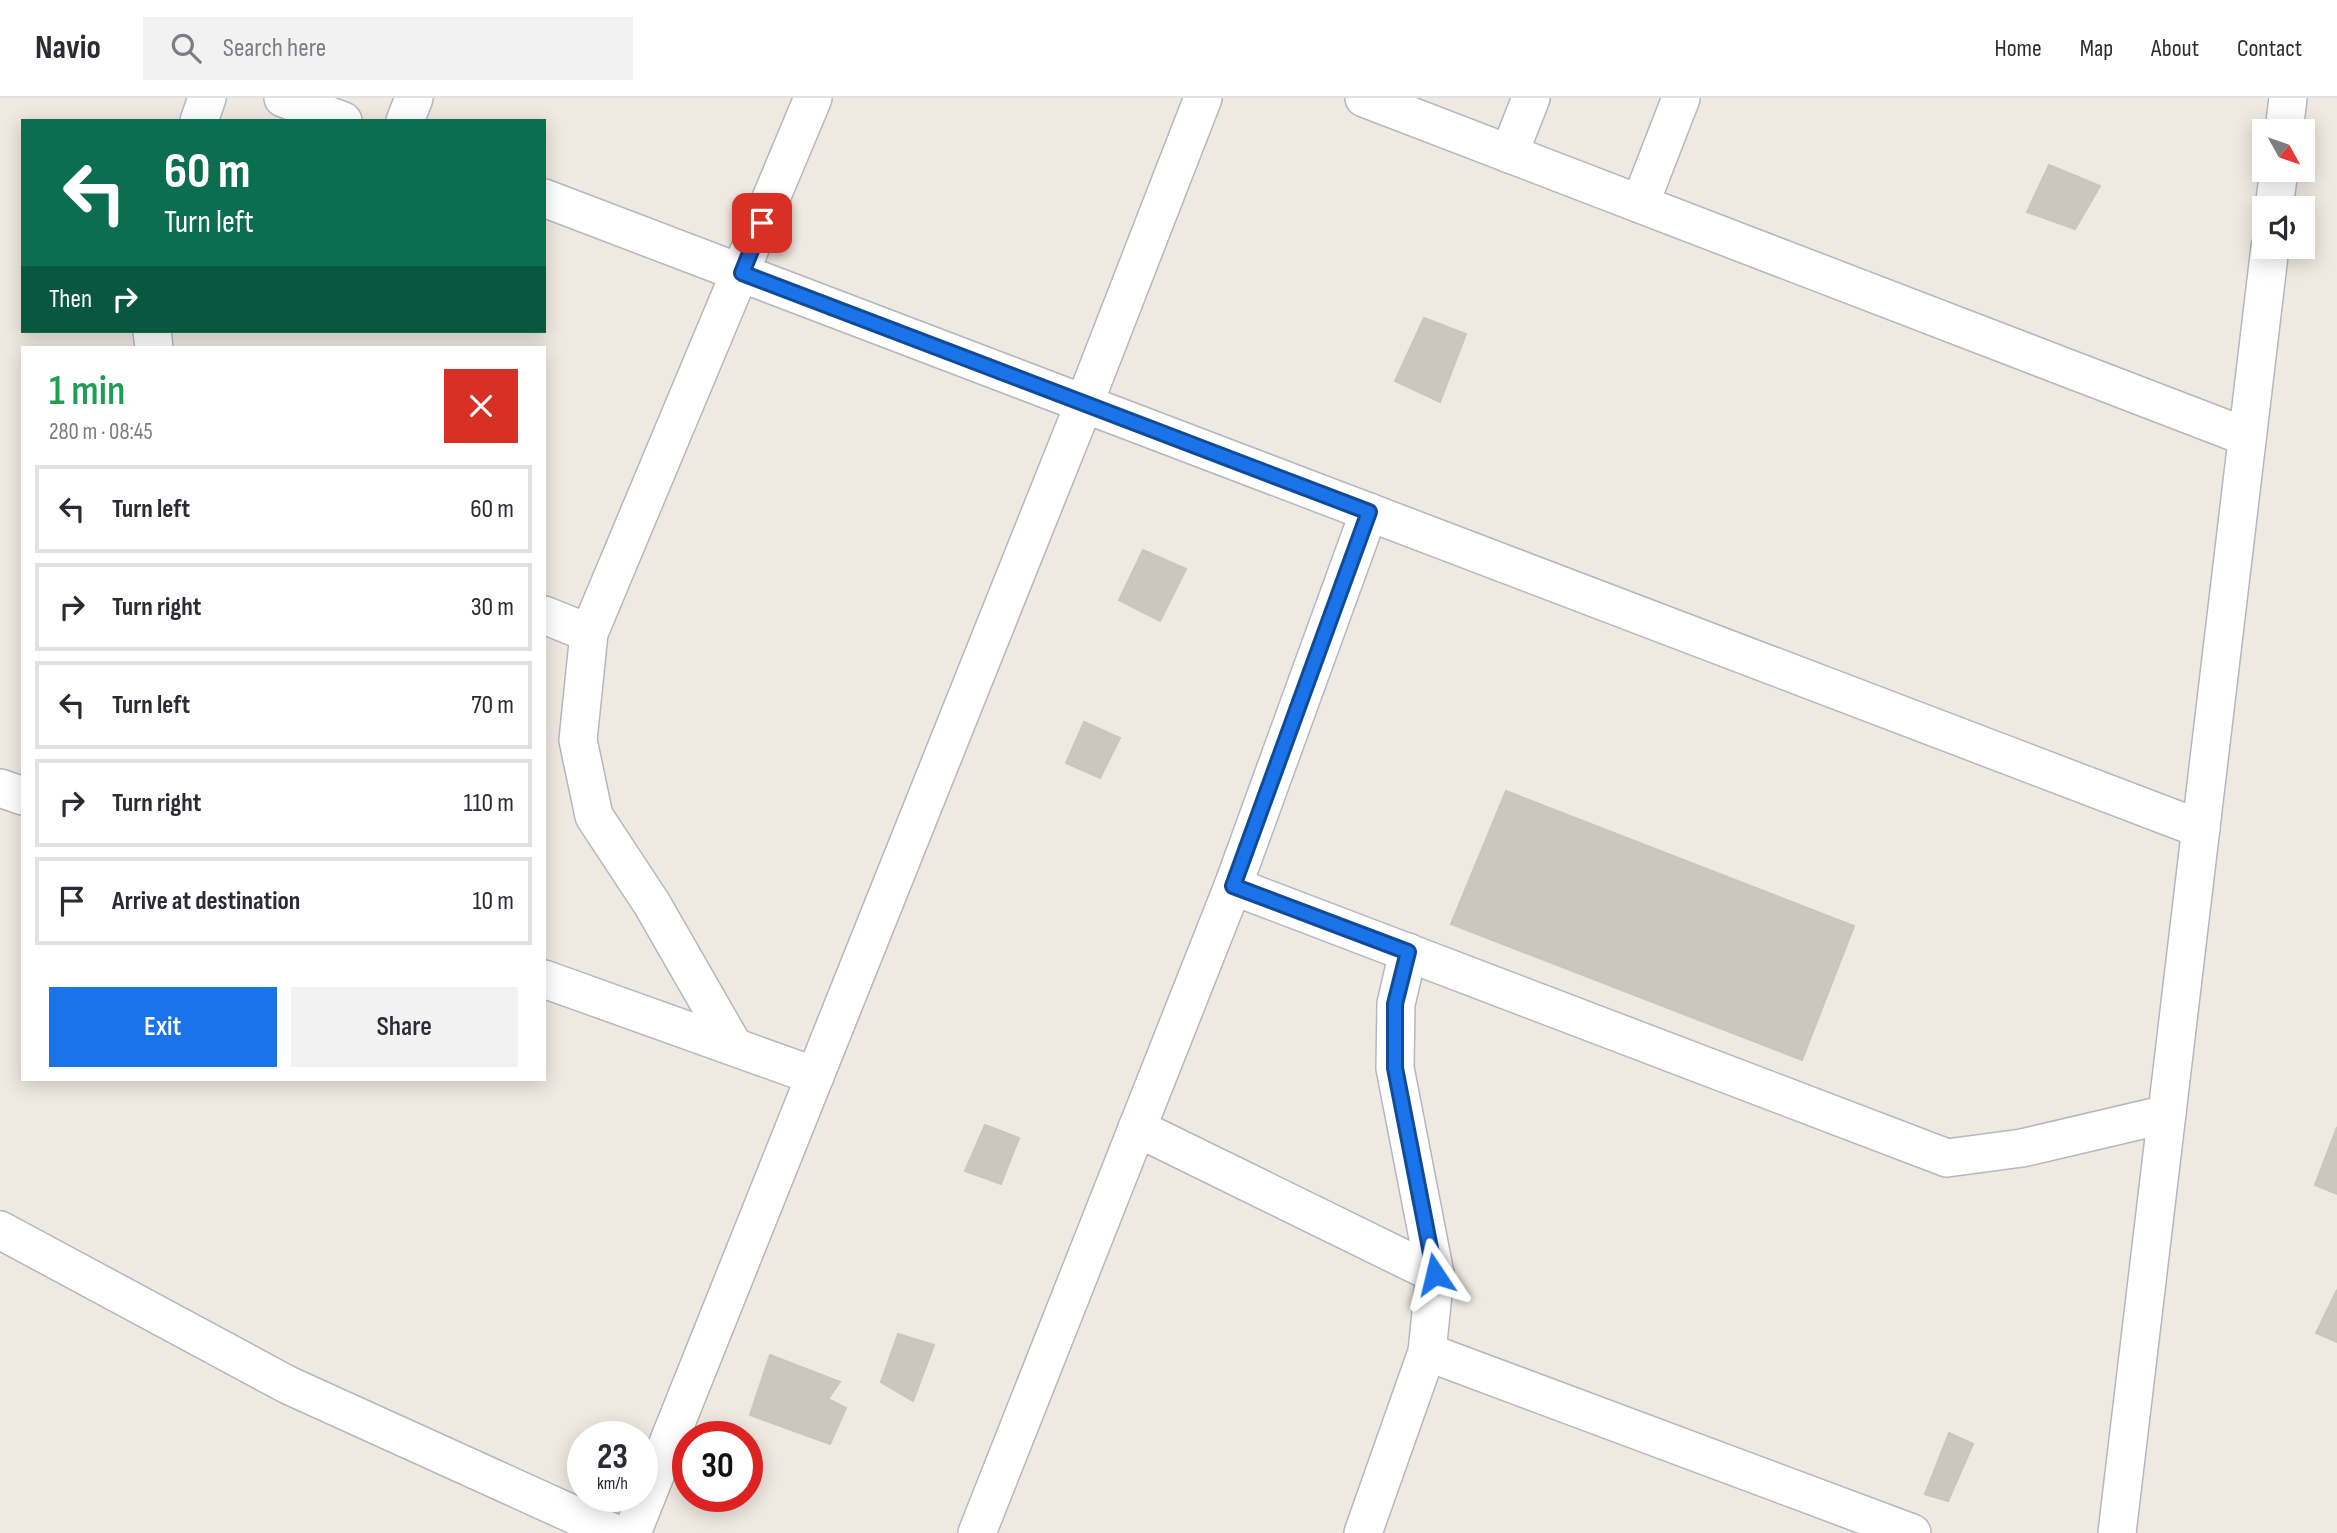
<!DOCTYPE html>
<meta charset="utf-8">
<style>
:root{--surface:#fff;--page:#f2f2f3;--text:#2b2b33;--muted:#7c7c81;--line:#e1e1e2;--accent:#1a73e8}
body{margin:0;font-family:"Sofia Sans Condensed",sans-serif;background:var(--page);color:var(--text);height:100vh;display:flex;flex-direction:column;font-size:26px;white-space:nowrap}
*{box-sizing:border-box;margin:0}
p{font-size:23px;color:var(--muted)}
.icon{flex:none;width:38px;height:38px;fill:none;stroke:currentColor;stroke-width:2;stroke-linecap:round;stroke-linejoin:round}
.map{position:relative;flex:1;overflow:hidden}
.sheet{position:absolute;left:21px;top:248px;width:525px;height:735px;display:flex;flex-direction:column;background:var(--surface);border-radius:0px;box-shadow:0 4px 18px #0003}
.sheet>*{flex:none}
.guide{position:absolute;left:21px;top:21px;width:525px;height:214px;border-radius:0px;box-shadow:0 4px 18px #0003;background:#0b6e4f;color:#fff;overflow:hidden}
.needle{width:46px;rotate:130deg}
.controls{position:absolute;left:2252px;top:21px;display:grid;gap:14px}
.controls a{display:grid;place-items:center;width:63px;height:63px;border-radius:0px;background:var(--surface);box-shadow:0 4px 18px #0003;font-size:35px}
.speed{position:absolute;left:567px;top:1323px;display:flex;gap:14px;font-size:35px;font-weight:700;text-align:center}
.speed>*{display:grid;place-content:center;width:91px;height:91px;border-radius:50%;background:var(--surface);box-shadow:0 4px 18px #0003;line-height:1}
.speed small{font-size:18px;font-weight:400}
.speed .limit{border:10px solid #d22;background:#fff;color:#111}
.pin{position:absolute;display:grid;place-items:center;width:60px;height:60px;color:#fff;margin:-30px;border-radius:14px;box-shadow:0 4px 10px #0006}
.me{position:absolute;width:77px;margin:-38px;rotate:350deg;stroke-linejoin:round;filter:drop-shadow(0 0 5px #0008)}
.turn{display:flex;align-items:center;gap:24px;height:147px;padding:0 28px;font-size:32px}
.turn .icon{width:91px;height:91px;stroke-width:2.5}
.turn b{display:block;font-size:49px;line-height:60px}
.then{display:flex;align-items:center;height:66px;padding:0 28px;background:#0003;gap:14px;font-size:26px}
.round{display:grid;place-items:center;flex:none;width:74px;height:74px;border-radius:0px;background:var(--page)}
.headline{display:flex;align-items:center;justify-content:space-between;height:119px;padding:0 28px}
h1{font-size:42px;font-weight:600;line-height:52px;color:#1e9e55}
.action{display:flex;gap:14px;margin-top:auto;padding:14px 28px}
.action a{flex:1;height:80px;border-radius:0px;background:var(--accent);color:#fff;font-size:28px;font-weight:600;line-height:80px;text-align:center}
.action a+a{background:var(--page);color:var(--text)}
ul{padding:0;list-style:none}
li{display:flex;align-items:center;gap:21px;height:88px;margin:0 14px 10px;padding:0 14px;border:4px solid var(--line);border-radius:0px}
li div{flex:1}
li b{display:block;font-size:26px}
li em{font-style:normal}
header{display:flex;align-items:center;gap:42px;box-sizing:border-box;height:98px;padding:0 35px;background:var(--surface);border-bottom:2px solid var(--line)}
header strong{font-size:33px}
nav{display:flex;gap:38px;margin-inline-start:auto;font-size:24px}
.search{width:490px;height:63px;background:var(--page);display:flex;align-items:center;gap:18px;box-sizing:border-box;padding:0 24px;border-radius:0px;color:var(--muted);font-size:26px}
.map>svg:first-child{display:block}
</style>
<header>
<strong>Navio</strong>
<div class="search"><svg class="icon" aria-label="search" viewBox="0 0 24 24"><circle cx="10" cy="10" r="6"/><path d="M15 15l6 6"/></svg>Search here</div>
<nav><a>Home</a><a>Map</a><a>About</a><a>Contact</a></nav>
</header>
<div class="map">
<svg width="2337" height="1435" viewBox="0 0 2337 1435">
<rect width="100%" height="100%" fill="#efe9e1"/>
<g fill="#cbc7bf" stroke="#cbc5ba" stroke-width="2">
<path d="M2049,67L2100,88L2075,131L2027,114Z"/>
<path d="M1424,220L1466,236L1440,304L1395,283Z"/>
<path d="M1143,452L1186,471L1160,523L1119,502Z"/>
<path d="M1084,624L1120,640L1100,680L1066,665Z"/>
<path d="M1506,693L1854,828L1802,962L1451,826Z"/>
<path d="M985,1027L1019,1040L1001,1086L965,1073Z"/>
<path d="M2337,1029V1096L2315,1087Z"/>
<path d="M2337,1192V1244L2316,1235Z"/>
<path d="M898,1236L934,1247L913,1303L881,1284Z"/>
<path d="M770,1257L840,1284L828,1301L846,1310L830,1346L750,1317Z"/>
<path d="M1949,1335L1973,1346L1948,1403L1925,1396Z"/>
</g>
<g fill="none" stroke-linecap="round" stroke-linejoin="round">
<defs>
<g id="minor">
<path d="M283,0L343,23"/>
<path d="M1364,0L2247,339"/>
<path d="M199,23L207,0"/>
<path d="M405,23L414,0"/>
<path d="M2284,33L2288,0"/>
<path d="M1509,56L1531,0"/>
<path d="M544,100L2201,731"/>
<path d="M1640,106L1681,0"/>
<path d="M2274,110L2279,72"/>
<path d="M152,233L154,250"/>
<path d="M544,517L589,535"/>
<path d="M0,690L23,698"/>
<path d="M1233,788L1947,1060L2022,1050L2167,1016"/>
<path d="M544,881L815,978"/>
<path d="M733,947L652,806L594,718L578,642L589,535L813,0"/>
<path d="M1137,1030L1435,1176"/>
<path d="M0,1132L288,1287L614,1435"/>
<path d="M1427,1254L1912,1435"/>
<path d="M632,1435L1084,306L1203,0"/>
<path d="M977,1435L1233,788L1369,414"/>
<path d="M1363,1435L1427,1254L1435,1176L1395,970L1396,906L1408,854"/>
<path d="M2117,1435L2270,149"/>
</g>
</defs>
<use href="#minor" stroke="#b4b7c1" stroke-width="40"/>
<use href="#minor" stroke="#fff" stroke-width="37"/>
</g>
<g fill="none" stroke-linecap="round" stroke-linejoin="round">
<defs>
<path id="route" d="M762,125L742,175L1369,414L1233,788L1408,854L1395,906V970L1435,1176"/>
</defs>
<use href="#route" stroke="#114b97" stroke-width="18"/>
<use href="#route" stroke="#1a73e8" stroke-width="12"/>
</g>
</svg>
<div class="controls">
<a><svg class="needle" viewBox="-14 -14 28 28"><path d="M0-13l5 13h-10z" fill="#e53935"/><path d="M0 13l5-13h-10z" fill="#7c7c81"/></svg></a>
<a><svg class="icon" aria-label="sound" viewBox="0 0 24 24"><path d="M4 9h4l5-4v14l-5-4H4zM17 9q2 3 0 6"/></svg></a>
</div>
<div class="speed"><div>23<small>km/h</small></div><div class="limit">30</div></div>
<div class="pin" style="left:762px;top:125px;background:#d93025"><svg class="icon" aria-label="arrive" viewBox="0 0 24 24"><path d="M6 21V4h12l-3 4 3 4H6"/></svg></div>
<svg class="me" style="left:1435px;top:1176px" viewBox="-20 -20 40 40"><path d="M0-17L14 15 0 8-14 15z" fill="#1a73e8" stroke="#fff" stroke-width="4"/></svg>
<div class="guide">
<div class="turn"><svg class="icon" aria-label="left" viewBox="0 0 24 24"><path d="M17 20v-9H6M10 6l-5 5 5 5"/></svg><div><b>60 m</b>Turn left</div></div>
<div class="then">Then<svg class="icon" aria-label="right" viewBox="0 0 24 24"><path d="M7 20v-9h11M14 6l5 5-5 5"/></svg></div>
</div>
<section class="sheet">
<div class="headline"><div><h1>1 min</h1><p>280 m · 08:45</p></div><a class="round" style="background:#d93025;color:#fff"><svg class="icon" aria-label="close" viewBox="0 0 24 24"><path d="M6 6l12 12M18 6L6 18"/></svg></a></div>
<ul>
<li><svg class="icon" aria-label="left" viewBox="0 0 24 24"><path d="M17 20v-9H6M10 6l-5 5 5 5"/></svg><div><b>Turn left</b></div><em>60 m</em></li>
<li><svg class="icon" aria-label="right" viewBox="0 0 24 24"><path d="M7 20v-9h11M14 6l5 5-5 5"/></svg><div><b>Turn right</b></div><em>30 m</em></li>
<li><svg class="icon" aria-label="left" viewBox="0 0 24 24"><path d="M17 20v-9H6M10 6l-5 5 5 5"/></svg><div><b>Turn left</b></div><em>70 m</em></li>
<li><svg class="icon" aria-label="right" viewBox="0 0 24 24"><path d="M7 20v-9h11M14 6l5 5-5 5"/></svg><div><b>Turn right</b></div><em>110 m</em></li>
<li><svg class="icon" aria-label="arrive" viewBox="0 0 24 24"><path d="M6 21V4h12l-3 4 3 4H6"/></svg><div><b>Arrive at destination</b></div><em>10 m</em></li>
</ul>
<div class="action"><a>Exit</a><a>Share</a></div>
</section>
</div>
